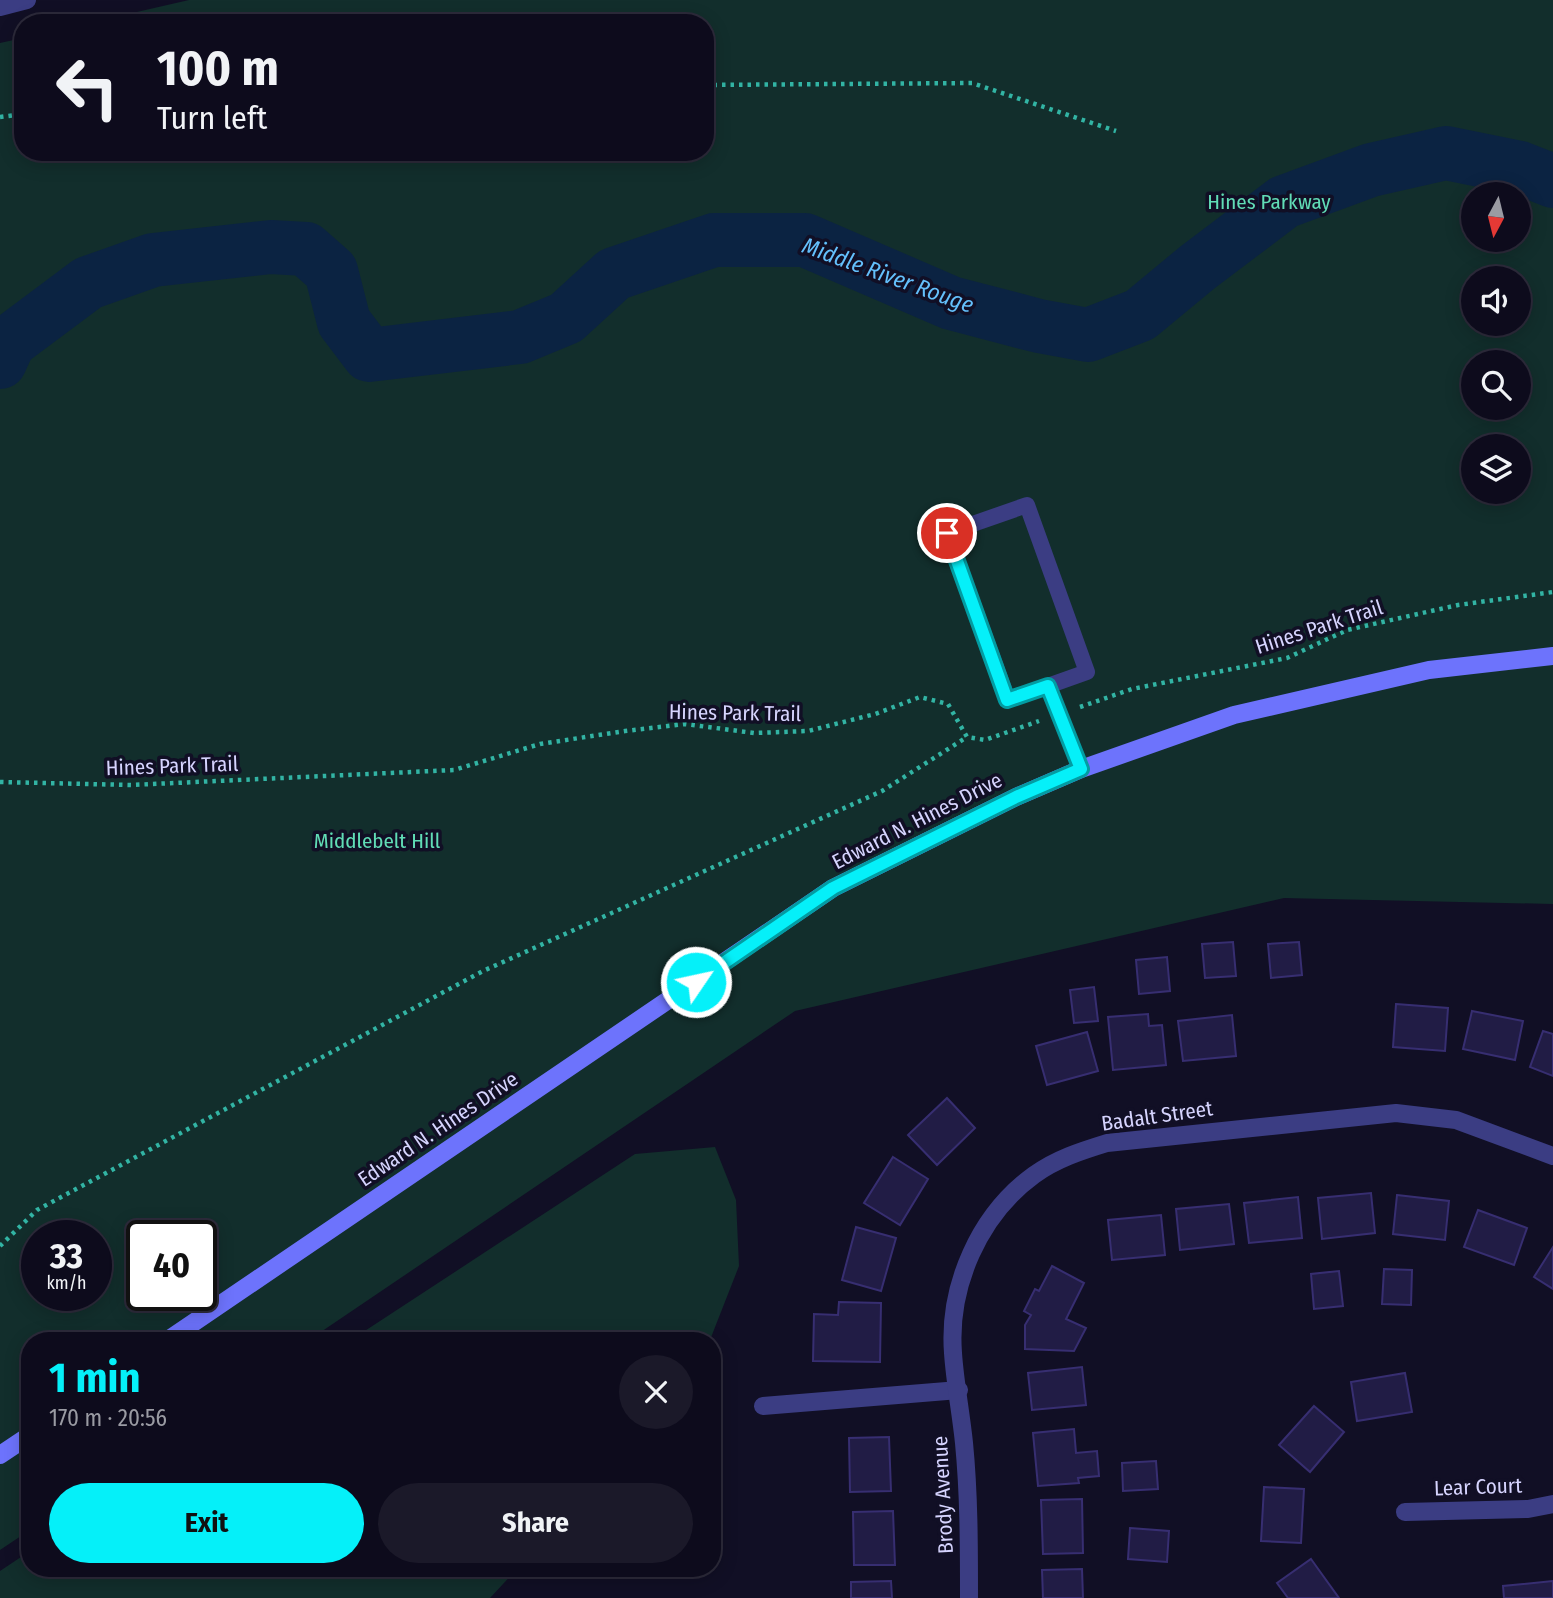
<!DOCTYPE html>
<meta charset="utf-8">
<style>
:root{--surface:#0d0b1c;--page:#1b1929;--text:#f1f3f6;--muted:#9a9ba3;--line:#2d2b3b;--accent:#05f0f9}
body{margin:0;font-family:"Fira Sans Condensed",sans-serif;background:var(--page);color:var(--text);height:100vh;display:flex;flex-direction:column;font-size:26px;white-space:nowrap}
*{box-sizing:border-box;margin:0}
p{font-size:23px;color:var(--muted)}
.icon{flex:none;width:38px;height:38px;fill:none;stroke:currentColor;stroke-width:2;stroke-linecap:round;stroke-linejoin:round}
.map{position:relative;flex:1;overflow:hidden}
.details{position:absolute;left:21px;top:1332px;width:700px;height:245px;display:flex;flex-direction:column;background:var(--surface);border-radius:28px;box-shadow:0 4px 18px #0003,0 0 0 2px var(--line)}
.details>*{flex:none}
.banner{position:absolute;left:14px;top:14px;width:700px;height:147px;border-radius:28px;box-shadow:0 4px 18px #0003,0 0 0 2px var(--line);background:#0d0b1c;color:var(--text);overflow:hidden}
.needle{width:46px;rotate:187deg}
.buttons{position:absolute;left:1461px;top:182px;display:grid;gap:14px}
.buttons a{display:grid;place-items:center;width:70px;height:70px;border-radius:50%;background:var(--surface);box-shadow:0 4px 18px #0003,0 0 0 2px var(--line);font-size:35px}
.speed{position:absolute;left:21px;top:1220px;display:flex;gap:14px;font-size:35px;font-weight:700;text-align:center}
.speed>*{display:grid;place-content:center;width:91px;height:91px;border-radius:50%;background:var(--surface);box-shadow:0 4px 18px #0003,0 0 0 2px var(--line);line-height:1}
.speed small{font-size:18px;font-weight:400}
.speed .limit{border:4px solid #111;border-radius:10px;background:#fff;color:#111}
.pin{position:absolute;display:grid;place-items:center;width:60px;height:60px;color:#fff;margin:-30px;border:4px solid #fff;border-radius:50%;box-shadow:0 2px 7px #0007}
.me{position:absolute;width:77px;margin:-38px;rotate:56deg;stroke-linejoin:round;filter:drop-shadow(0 0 5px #0008)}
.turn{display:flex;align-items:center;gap:24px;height:147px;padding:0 28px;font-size:32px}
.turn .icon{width:91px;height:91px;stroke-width:2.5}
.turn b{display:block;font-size:49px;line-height:60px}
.round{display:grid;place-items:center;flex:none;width:74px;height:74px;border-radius:37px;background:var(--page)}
.summary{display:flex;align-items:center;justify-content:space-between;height:119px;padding:0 28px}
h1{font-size:42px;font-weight:700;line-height:52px;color:var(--accent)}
.button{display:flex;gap:14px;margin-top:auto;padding:14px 28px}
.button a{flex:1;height:80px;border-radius:42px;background:var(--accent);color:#111;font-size:28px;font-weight:700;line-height:80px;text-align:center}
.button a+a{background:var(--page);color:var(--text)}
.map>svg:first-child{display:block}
</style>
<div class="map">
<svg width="1553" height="1598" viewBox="0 0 1553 1598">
<rect width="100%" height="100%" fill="#110f25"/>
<g fill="#122e2c" fill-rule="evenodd">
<path d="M189,0H1553V904L1284,898L795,1011L309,1340H30V1530L0,1550V43L23,38V152H705V23H89ZM1474,194H1519V240H1474ZM1474,278H1519V324H1474ZM1474,362H1519V408H1474ZM1474,446H1519V492H1474ZM37,1236H96V1295H37ZM142,1236H201V1295H142Z"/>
<path d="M715,1147L736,1200L739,1266L710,1340H351L635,1154Z"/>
<path d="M30,1551V1568H518L490,1598H0V1571Z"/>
</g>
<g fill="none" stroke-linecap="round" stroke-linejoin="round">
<path stroke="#0b2342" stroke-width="54" d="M0,362L9,342L88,283L153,260L271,247L306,249L331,271L344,322L369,355L520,337L566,318L614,274L714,240H805L951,303L1039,326L1088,335L1140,315L1198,267L1284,202L1371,170L1446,153L1520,168L1553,181"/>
</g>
<g fill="#211c45" stroke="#372e71" stroke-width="2">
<path d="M1233,942L1236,976L1205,978L1202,944Z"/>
<path d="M1299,942L1302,975L1271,978L1268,944Z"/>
<path d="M1167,957L1170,991L1139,994L1136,960Z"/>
<path d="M1094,987L1098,1021L1074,1023L1070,990Z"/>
<path d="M1396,1004L1448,1008L1445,1051L1393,1047Z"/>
<path d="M1472,1011L1523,1021L1515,1060L1463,1049Z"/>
<path d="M1148,1014L1149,1026L1162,1025L1166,1065L1113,1070L1108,1017Z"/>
<path d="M1232,1015L1236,1056L1183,1061L1178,1021Z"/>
<path d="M1543,1031L1553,1034V1076L1530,1067Z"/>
<path d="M1087,1032L1098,1071L1047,1085L1036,1046Z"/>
<path d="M947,1098L975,1128L937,1165L908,1135Z"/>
<path d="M893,1157L928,1179L900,1225L864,1203Z"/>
<path d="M1371,1193L1375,1233L1322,1239L1318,1198Z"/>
<path d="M1397,1195L1449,1201L1445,1240L1393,1234Z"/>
<path d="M1298,1197L1302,1238L1249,1243L1244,1203Z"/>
<path d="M1229,1204L1234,1244L1180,1250L1176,1209Z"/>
<path d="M1478,1210L1527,1228L1514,1265L1464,1247Z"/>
<path d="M1161,1215L1165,1255L1112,1260L1108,1220Z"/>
<path d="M856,1227L896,1238L881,1291L842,1280Z"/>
<path d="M1553,1247V1289L1534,1277Z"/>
<path d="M1052,1266L1084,1283L1066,1319L1086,1328L1074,1351L1025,1349V1325L1031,1315L1024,1311L1035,1289L1039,1291Z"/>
<path d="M1384,1269L1412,1270L1411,1305L1382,1304Z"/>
<path d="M1339,1271L1343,1306L1314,1309L1311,1274Z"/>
<path d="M839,1302L881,1303L880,1362L813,1361L814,1314L838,1315Z"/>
<path d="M1082,1367L1086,1405L1032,1410L1028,1373Z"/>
<path d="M1405,1373L1412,1412L1357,1421L1351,1382Z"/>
<path d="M1314,1406L1344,1432L1310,1472L1279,1445Z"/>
<path d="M1074,1429L1076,1453L1097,1451L1099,1476L1078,1478L1079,1483L1038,1486L1033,1433Z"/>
<path d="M889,1437L891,1491L850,1492L849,1438Z"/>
<path d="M1156,1461L1158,1489L1123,1491L1122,1463Z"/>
<path d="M1264,1487L1304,1489L1301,1543L1261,1541Z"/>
<path d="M1082,1499L1083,1553L1043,1554L1041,1500Z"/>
<path d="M893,1511L895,1565H854L853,1512Z"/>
<path d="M1130,1528L1169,1531L1167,1562L1128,1559Z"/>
<path d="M1311,1559L1339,1598H1288L1277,1583Z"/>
<path d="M1082,1569L1083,1598H1043L1042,1570Z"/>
<path d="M891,1581L892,1598H851V1582Z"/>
<path d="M1553,1581V1598H1504L1503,1586Z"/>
</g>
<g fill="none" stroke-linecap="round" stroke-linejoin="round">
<g stroke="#32b4a4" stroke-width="4.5" stroke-dasharray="3.5 5" stroke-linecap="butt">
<path d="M705,85L972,83L1116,131"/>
<path d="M0,117L23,114"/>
<path d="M1080,707L1132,689L1287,658L1347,630L1458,605L1553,592"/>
<path d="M0,782L131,785L454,770L540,744L625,731L685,724L754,733L808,731L875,714L920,697L948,704L967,737L985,740L1039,721"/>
<path d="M0,1246L37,1210L483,971L882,791L967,737"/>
</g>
<g stroke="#3b3d83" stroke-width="16">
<path d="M1027,505L1087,672L1008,700L947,533Z"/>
<path d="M1048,686L1081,769"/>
</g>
<g stroke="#3b3d83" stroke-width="18">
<path d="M0,7L27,0"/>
<path d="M763,1406L959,1390"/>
<path d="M1405,1512L1528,1509L1553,1504"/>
<path d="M969,1598C969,1546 969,1494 964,1443C961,1413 955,1383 953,1353C948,1286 979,1215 1034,1175C1056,1159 1081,1151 1107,1143L1396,1113L1456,1120L1553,1156"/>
</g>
<g stroke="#6d73fc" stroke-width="18">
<path d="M168,1340L833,888L1016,797L1081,769L1234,715L1429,670L1553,656"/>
<path d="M0,1455L30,1435"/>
</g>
</g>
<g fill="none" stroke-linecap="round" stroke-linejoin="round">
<defs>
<path id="route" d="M696,982L833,888L1016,797L1081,769L1048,686L1007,700L947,533"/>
</defs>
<use href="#route" stroke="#039ca2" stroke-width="18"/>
<use href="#route" stroke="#05f0f9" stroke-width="12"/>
</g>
<g text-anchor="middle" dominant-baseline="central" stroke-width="7" stroke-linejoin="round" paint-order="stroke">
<g font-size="21" fill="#61ddb6" stroke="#110f25">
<text x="1269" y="202">Hines Parkway</text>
<text x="377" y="841">Middlebelt Hill</text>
</g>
<g font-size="21" fill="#d6d4fe" stroke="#110f25">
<text transform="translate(1319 627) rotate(-18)">Hines Park Trail</text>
<text transform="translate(735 713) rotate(1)">Hines Park Trail</text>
<text transform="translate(172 766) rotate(-2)">Hines Park Trail</text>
<text transform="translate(917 821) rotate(-27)">Edward N. Hines Drive</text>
<text transform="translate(1157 1116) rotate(-8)">Badalt Street</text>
<text transform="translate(438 1129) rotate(-34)">Edward N. Hines Drive</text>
<text transform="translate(1478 1487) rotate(-2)">Lear Court</text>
<text transform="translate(943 1495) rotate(-93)">Brody Avenue</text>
</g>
<g font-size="23" font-style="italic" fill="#64c0fc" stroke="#110f25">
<text transform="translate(888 275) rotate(20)">Middle River Rouge</text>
</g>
</g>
</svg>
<div class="buttons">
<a><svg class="needle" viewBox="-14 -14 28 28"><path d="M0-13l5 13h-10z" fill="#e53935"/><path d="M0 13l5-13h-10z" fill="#9a9ba3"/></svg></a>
<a><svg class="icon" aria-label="sound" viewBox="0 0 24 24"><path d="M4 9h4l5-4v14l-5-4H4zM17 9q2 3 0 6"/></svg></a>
<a><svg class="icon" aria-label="search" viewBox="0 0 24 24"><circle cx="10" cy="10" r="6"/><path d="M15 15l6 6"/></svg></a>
<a><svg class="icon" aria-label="layers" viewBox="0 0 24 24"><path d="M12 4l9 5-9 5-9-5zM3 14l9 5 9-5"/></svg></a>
</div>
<div class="speed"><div>33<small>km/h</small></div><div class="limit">40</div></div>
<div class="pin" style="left:947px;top:533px;background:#d93025"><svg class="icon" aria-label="arrive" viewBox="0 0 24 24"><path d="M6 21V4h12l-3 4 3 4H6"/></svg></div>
<svg class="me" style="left:696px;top:982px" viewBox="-20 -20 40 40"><circle r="17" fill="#05f0f9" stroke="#fff" stroke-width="3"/><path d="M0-11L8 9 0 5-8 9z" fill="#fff"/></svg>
<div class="banner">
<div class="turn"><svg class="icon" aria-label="left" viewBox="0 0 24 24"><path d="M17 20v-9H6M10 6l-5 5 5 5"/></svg><div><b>100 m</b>Turn left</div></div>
</div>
<section class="details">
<div class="summary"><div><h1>1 min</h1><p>170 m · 20:56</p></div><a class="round"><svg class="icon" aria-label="close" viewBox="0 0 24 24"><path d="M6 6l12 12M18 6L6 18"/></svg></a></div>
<div class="button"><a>Exit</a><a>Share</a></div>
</section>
</div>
